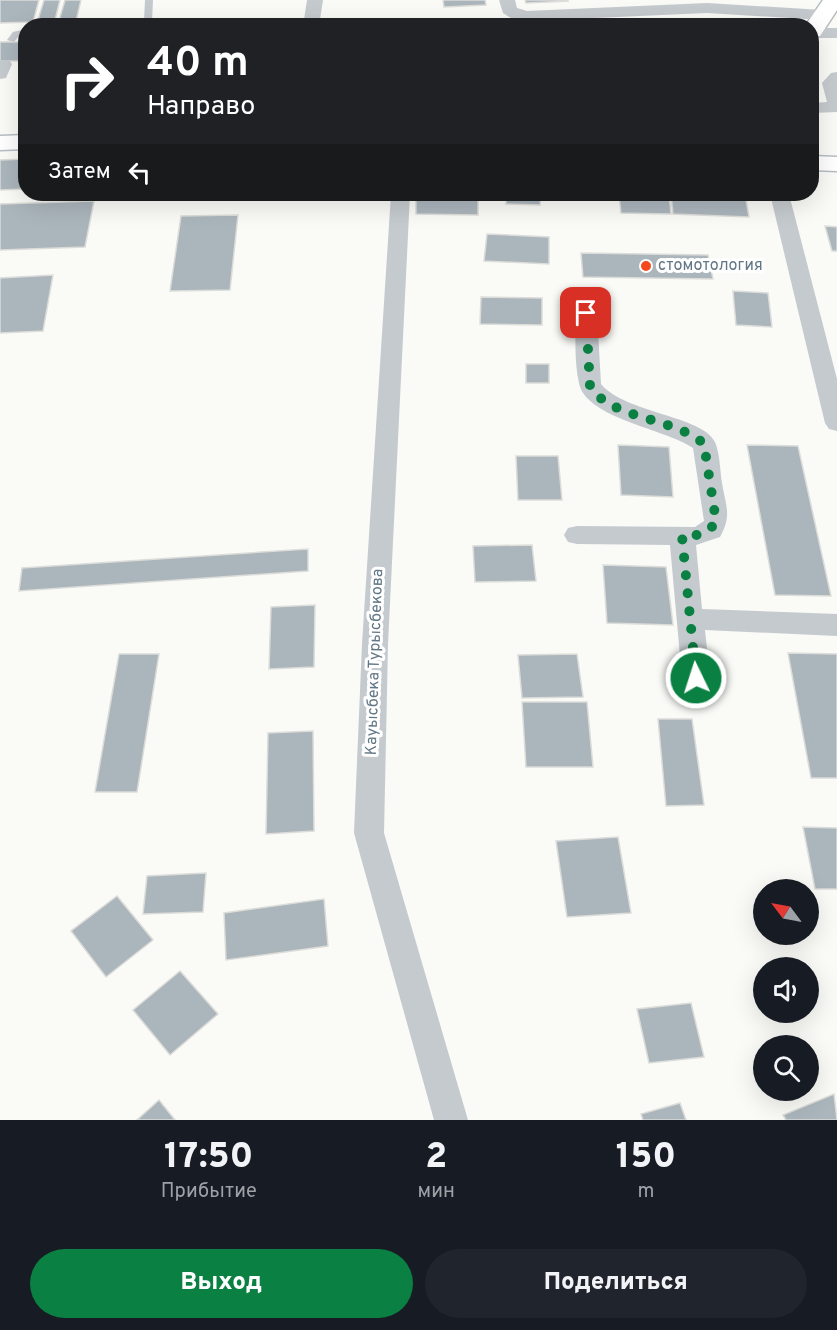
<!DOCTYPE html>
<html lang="ru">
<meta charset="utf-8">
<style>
:root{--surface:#171b24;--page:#20242c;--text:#f1f3f6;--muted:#9ea1a6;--accent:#0b8043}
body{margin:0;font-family:Overpass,sans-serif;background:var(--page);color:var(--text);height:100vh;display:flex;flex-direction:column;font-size:22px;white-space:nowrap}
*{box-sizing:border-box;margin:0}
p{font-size:20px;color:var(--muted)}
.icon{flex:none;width:33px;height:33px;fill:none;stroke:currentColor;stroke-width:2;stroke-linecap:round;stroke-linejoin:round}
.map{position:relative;height:1120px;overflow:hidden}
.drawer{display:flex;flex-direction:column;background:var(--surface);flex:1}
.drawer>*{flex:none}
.top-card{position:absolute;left:18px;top:18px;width:801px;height:183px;border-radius:24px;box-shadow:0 6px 24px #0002;background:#202124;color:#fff;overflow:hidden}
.needle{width:39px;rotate:302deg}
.fabs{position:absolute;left:753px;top:879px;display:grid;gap:12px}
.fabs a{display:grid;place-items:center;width:66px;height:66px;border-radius:50%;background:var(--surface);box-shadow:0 6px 24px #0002;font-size:30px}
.pin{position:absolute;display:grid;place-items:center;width:51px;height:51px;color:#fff;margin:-26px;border-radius:12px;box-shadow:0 3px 9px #0006}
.me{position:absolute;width:66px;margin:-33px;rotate:356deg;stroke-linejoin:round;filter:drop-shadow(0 0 4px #0008)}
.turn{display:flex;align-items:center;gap:21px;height:126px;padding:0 30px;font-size:27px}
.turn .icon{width:78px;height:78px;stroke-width:2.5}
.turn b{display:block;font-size:42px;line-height:51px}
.then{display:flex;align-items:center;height:57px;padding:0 30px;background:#0003;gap:12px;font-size:22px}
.eta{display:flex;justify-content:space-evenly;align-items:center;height:102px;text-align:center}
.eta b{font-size:36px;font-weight:800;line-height:42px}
.cta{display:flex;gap:12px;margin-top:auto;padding:12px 30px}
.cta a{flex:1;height:69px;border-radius:36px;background:var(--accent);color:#fff;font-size:24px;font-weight:800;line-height:69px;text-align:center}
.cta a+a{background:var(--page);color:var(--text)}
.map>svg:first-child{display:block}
</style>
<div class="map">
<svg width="837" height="1120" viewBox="0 0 837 1120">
<rect width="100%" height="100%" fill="#fafaf7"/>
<g fill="#abb5bc" stroke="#dcdcd9" stroke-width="1.5">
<path d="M0,0H39L33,22L0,23Z"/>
<path d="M44,0H60L55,20H38Z"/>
<path d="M65,0H81L76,21H59Z"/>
<path d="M443,0H485L486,5L444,7Z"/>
<path d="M525,0H567L568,1L526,3Z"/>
<path d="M669,19L672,26H641L639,21Z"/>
<path d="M604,20L607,26H581L579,21Z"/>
<path d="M492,21L493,26H432L431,23Z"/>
<rect x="0" y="42" width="26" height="19"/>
<path d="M26,159V189L0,190V160Z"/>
<path d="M416,194H478V215L416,214Z"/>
<path d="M507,194H541L540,205L506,204Z"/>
<path d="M619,194H669L671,214L621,213Z"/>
<path d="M671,194H745L749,217L673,214Z"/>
<path d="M94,201L85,247L0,250V204Z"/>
<path d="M238,215L230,290L170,291L181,216Z"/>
<path d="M825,226L837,227V251H832Z"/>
<path d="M487,234L549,237V264L484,261Z"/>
<path d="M581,253L708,255L713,279L583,277Z"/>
<path d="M53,275L43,331L0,333V278Z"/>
<path d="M733,291L768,293L772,327L736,325Z"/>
<path d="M481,297L542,298V325L480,324Z"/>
<rect x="526" y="364" width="23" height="19"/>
<path d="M618,445L669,447L673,497L621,495Z"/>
<path d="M747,445L798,446L831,596L775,595Z"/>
<path d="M516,456H558L562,500H518Z"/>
<path d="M532,545L536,581L475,582L473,546Z"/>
<path d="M308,549V571L19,591L22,568Z"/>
<path d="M603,565L666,567L673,625L607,623Z"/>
<path d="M315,605L314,667L269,669L271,607Z"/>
<path d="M788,653L837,654V778H811Z"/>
<path d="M119,654H159L137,792H95Z"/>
<path d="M577,654L583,697L522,698L518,655Z"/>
<path d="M522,702H587L593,767H526Z"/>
<path d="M658,719H692L704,805L666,806Z"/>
<path d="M313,731L314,831L266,834L268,733Z"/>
<path d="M803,827L837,828V889H815Z"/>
<path d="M618,837L631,913L567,917L556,841Z"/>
<path d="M206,873L203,912L143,914L147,876Z"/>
<path d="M117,896L153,940L106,977L71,931Z"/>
<path d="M324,899L328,946L226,960L224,913Z"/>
<path d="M180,971L218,1014L170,1055L133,1010Z"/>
<path d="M691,1003L704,1057L649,1063L637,1009Z"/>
<path d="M834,1094L837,1120H786L783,1115Z"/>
<path d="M159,1100L175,1120H137Z"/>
<path d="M680,1103L686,1120H643L641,1114Z"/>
</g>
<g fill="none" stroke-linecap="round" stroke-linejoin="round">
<defs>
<g id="secondary">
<path d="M823,0H837V10L820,36L812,37V26H805Z"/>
<path d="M26,135V149L0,150V136Z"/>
<path d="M812,156L837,157V171L812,170Z"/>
</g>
</defs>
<use href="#secondary" stroke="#b7bec3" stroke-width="3"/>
<g fill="#c5cace" fill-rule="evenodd">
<path d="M145,0H153L152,22L149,26H139L144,21Z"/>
<path d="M26,29V35L19,36L14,42L7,40L13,32Z"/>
</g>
<g fill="#c5cace" fill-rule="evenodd">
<path d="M307,0H323L319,26H303Z"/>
<path d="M499,0H515L517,8L527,11L707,3L823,10L831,15L823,20L707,13L527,21L511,18L503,13Z"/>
<rect x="812" y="28" width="25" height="10"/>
<path d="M0,60H9L12,64L6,78L0,79Z"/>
<path d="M837,72V112L812,113V103L827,102L822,83L831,73Z"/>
<path d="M391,194H410L388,644L384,833L468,1120H434L354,833L362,644Z"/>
<path d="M770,194H789L837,379V431L829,429L825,423Z"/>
<path d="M586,306L594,308L597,313L601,384C625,413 703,416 715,442C720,454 720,471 722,483C726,507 732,515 720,537L696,545L702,609L837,614V636L705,630L710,678L706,686L696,689L686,686L682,678L670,545L577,544L568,542L564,535L568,528L577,526L695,527L704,521L693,448C666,429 585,418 579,383C574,361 576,336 575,313L578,308Z"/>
</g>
<use href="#secondary" fill="#fff" fill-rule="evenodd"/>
</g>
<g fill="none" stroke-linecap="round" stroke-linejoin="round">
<path stroke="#0b8043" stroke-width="10" stroke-dasharray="0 18" d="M586,313L590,386C609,419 674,417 704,444L716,521C708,535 697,536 682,536L696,678"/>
</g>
<circle fill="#f4491d" stroke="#fff" stroke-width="2" cx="646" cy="266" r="6"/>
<g text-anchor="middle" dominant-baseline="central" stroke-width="6" stroke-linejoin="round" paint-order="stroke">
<g font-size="16" fill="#627785" stroke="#fff" text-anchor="start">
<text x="658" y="266">стомотология</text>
</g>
<g font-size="16" fill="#627785" stroke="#fff">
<text transform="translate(375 662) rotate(-88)">Кауысбека Турысбекова</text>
</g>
</g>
</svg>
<div class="fabs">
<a><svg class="needle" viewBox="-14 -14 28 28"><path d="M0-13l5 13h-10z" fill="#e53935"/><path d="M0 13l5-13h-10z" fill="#9ea1a6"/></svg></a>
<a><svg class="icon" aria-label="sound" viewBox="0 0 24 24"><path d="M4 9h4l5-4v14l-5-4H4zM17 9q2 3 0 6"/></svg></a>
<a><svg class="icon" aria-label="search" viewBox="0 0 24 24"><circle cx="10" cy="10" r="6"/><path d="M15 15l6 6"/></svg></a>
</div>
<div class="pin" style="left:586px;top:313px;background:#d93025"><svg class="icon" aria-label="arrive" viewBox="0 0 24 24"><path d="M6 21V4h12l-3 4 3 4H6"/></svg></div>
<svg class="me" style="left:696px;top:678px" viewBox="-20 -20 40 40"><circle r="17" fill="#0b8043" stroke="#fff" stroke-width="3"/><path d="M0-11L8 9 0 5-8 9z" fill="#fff"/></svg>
<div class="top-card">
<div class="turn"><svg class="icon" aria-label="right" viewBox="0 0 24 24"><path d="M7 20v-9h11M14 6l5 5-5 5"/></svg><div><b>40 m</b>Направо</div></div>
<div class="then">Затем<svg class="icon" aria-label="left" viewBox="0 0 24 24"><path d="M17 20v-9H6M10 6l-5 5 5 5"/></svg></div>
</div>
</div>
<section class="drawer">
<div class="eta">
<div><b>17:50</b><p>Прибытие</p></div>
<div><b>2</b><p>мин</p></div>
<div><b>150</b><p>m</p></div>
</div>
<div class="cta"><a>Выход</a><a>Поделиться</a></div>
</section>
